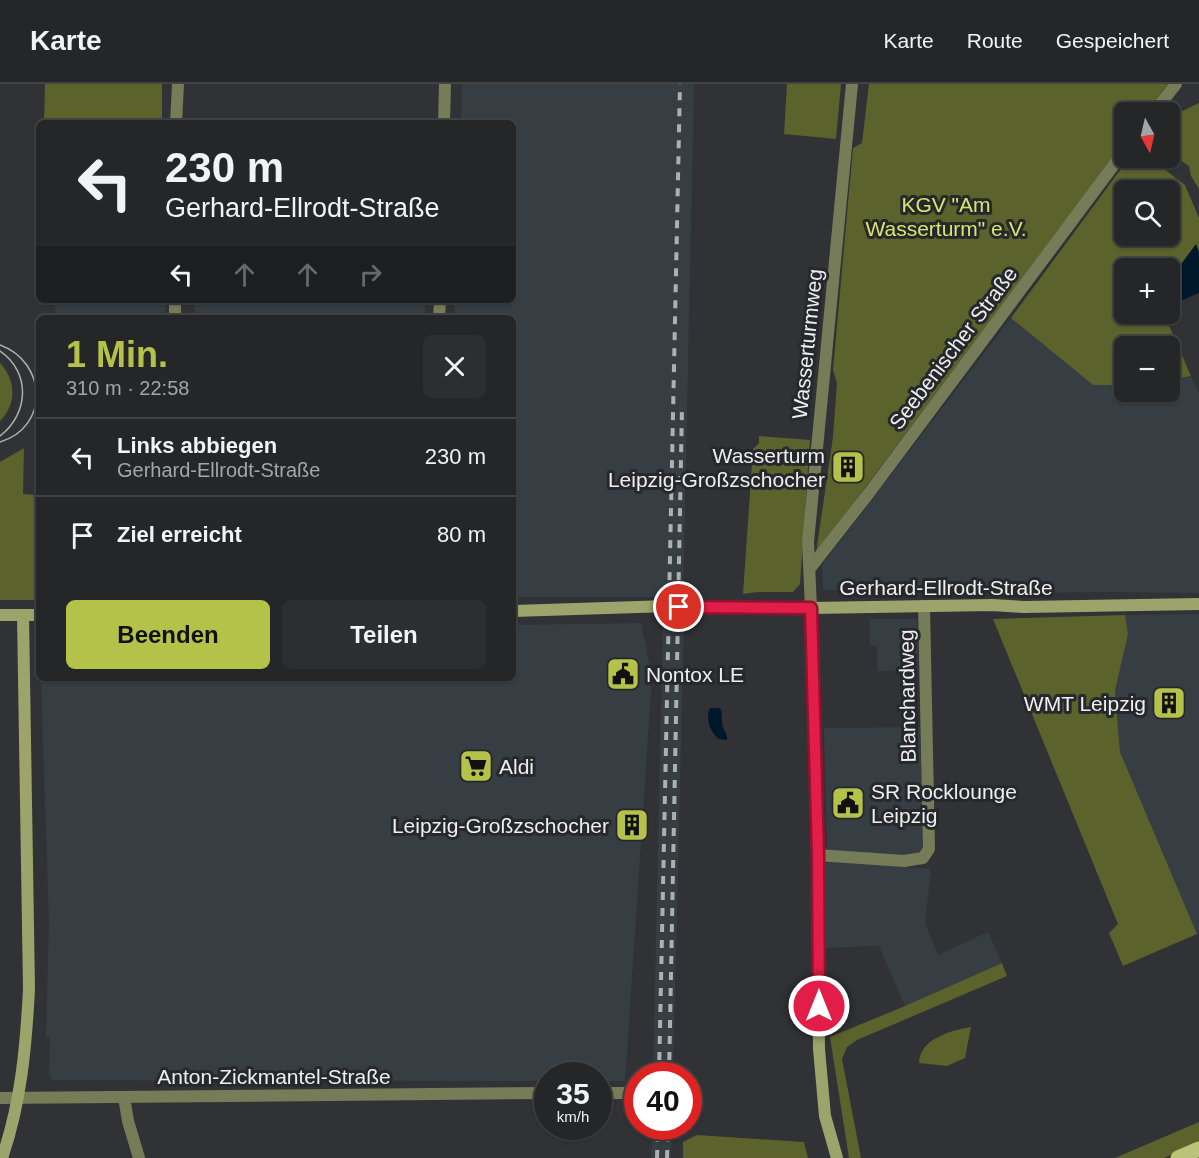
<!DOCTYPE html>
<html lang="de">
<meta charset="utf-8">
<style>
:root{--surface:#242628;--page:#2c2e30;--text:#f1f3f6;--muted:#a3a5a8;--line:#414345;--accent:#b5c249}
body{margin:0;font-family:Arial,sans-serif;background:var(--page);color:var(--text);height:100vh;display:flex;flex-direction:column;font-size:22px;white-space:nowrap}
*{box-sizing:border-box;margin:0}
p{font-size:20px;color:var(--muted)}
.icon{flex:none;width:33px;height:33px;fill:none;stroke:currentColor;stroke-width:2;stroke-linecap:round;stroke-linejoin:round}
.map{position:relative;flex:1;overflow:hidden}
.panel{position:absolute;left:36px;top:231px;width:480px;height:366px;display:flex;flex-direction:column;background:var(--surface);border-radius:9px;box-shadow:0 2px 4px #0004,0 0 0 2px var(--line)}
.panel>*{flex:none}
.top-card{position:absolute;left:36px;top:36px;width:480px;height:183px;border-radius:9px;box-shadow:0 2px 4px #0004,0 0 0 2px var(--line);background:#242628;color:var(--text);overflow:hidden}
.needle{width:39px;rotate:172deg}
.buttons{position:absolute;left:1114px;top:18px;display:grid;gap:12px}
.buttons a{display:grid;place-items:center;width:66px;height:66px;border-radius:9px;background:var(--surface);box-shadow:0 2px 4px #0004,0 0 0 2px var(--line);font-size:30px}
.speed{position:absolute;left:534px;top:978px;display:flex;gap:12px;font-size:30px;font-weight:700;text-align:center}
.speed>*{display:grid;place-content:center;width:78px;height:78px;border-radius:50%;background:var(--surface);box-shadow:0 2px 4px #0004,0 0 0 2px var(--line);line-height:1}
.speed small{font-size:15px;font-weight:400}
.speed .limit{border:9px solid #d22;background:#fff;color:#111}
.pin{position:absolute;display:grid;place-items:center;width:51px;height:51px;color:#fff;margin:-26px;border:3px solid #fff;border-radius:50%;box-shadow:0 2px 6px #0007}
.me{position:absolute;width:66px;margin:-33px;rotate:0deg;stroke-linejoin:round;filter:drop-shadow(0 0 4px #0008)}
.turn{display:flex;align-items:center;gap:21px;height:126px;padding:0 30px;font-size:27px}
.turn .icon{width:78px;height:78px;stroke-width:2.5}
.turn b{display:block;font-size:42px;line-height:51px}
.lanes{display:flex;align-items:center;height:57px;padding:0 30px;background:#0003;justify-content:center;gap:30px;direction:ltr}
.lanes .off{opacity:.35}
.round{display:grid;place-items:center;flex:none;width:63px;height:63px;border-radius:9px;background:var(--page)}
.head{display:flex;align-items:center;justify-content:space-between;height:102px;padding:0 30px}
h1{font-size:36px;font-weight:800;line-height:45px;color:var(--accent)}
.cta{display:flex;gap:12px;margin-top:auto;padding:12px 30px}
.cta a{flex:1;height:69px;border-radius:9px;background:var(--accent);color:#111;font-size:24px;font-weight:800;line-height:69px;text-align:center}
.cta a+a{background:var(--page);color:var(--text)}
ul{padding:0;list-style:none}
li{display:flex;align-items:center;gap:18px;height:78px;padding:0 30px;border-top:2px solid var(--line)}
li div{flex:1}
li b{display:block;font-size:22px}
li em{font-style:normal}
header{display:flex;align-items:center;gap:36px;box-sizing:border-box;height:84px;padding:0 30px;background:var(--surface);border-bottom:2px solid var(--line)}
header strong{font-size:28px}
nav{display:flex;gap:33px;margin-inline-start:auto;font-size:21px}
.map>svg:first-child{display:block}
</style>
<header>
<strong>Karte</strong>
<nav><a>Karte</a><a>Route</a><a>Gespeichert</a></nav>
</header>
<div class="map">
<svg width="1199" height="1074" viewBox="0 0 1199 1074">
<rect width="100%" height="100%" fill="#303235"/>
<g fill="#363e44">
<path d="M462,0H694L683,513H513V234H454L455,216H513V39H461Z"/>
<path d="M56,216H165V234H55Z"/>
<path d="M195,216H425V234H194Z"/>
<path d="M1011,234L1093,301H1125V308H1170V296L1191,292L1199,309V509L1099,508L930,511L913,510L905,506H823L822,481Z"/>
<path d="M1199,530V849L1197,850L1120,668L1115,607L1128,550L1125,531Z"/>
<path d="M663,535H684L673,992L653,991Z"/>
<path d="M869,535H917L918,586L877,587V562L870,561Z"/>
<path d="M641,539L652,592L625,997H599L598,992H548L547,997L53,996L49,992L50,954L46,953L49,838L41,594H513V541Z"/>
<path d="M920,643L923,762L920,768L912,772L873,771L827,766L824,644Z"/>
<path d="M823,776L931,785L925,840L938,871L988,848L1002,879L905,922L879,862L825,864Z"/>
<path d="M652,1043H672L671,1074H651Z"/>
</g>
<g fill="#5b622c" fill-rule="evenodd">
<path d="M45,0H162V39H44Z"/>
<path d="M787,0H841L836,55L784,50Z"/>
<path d="M869,0H1168L1146,28H1125V57L816,469L833,353L837,299L833,286L853,64L862,59Z"/>
<path d="M1199,19V105L1191,92L1189,82L1170,69V33Z"/>
<path d="M1129,74H1150L1185,101L1199,134V209L1171,220L1173,226L1170,227V184H1125V230H1164L1191,292L1170,296V262H1125V301H1093L1011,234ZM1125,106H1170V152H1125Z"/>
<path d="M0,279C16,296 17,320 0,337Z"/>
<path d="M759,352L810,356L800,500L793,508H758L743,510L753,365L759,359Z"/>
<path d="M24,364L23,410L39,411L37,516H0V378Z"/>
<path d="M1125,531L1128,550L1115,607L1120,668L1197,850L1123,882L1109,849L1118,840L993,535Z"/>
<path d="M1002,879L1007,892L857,956L847,963L842,975L861,1074H849L830,953L905,922Z"/>
<path d="M971,943L965,974L947,982L919,979C919,955 952,946 971,943Z"/>
<path d="M1199,1038V1059L1164,1074H1115Z"/>
<path d="M697,1051L804,1058L808,1074H683V1058Z"/>
</g>
<g fill="#01182a">
<path d="M1196,160L1199,168V209L1178,218L1170,200V195Z"/>
<path d="M710,624H720C723,630 721,631 722,638C722,645 728,649 727,656L719,655C710,648 705,634 710,624Z"/>
</g>
<g fill="none" stroke-linecap="round" stroke-linejoin="round">
<g stroke="#767b58" stroke-width="12">
<path d="M1154,28L1176,0"/>
<path d="M176,39L178,0"/>
<path d="M444,39L445,0"/>
<path d="M175,216V234"/>
<path d="M439,234L440,216"/>
<path d="M811,483L869,409L1125,66"/>
<path d="M811,524L808,458L852,0"/>
<path d="M817,771L904,777L923,774L929,765L924,522"/>
<path d="M598,1009H634"/>
<path d="M124,1013L128,1037L139,1074"/>
<path d="M0,1014L548,1009"/>
</g>
<g stroke="#9ca46b" stroke-width="12">
<path d="M811,524L817,771L819,965L825,1032L837,1074"/>
<path d="M513,527L669,522L811,524L992,521L1024,523L1199,520"/>
<path d="M0,531H39"/>
<path d="M2,1074C21,1019 26,963 29,905L23,531"/>
</g>
<path stroke="#bac479" stroke-width="15" d="M1178,1074L1199,1065"/>
<g stroke="#adafb1" stroke-width="1.5">
<path d="M0,261C47,278 50,343 0,358"/>
<path d="M0,267C31,288 29,330 0,352"/>
</g>
<g stroke="#adafb1" stroke-width="4" stroke-dasharray="8 8" stroke-linecap="butt">
<path d="M659,992L680,0"/>
<path d="M669,992L682,323"/>
<path d="M657,1074L658,1042"/>
<path d="M667,1074L668,1042"/>
</g>
</g>
<g fill="none" stroke-linecap="round" stroke-linejoin="round">
<defs>
<path id="route" d="M679,523L811,524L818,771L819,922"/>
</defs>
<use href="#route" stroke="#92132f" stroke-width="15"/>
<use href="#route" stroke="#e11d48" stroke-width="10"/>
</g>
<defs>
<symbol id="building-square" viewBox="-11 -11 22 22"><rect x="-9" y="-9" width="18" height="18" rx="4" fill="#b5c249" stroke="#26282b"/><path d="M-4-6H4V6H1V3H-1V6H-4ZM-2.5-4.3h1.7v1.8h-1.7ZM.8-4.3h1.7v1.8H.8ZM-2.5-1h1.7V.8h-1.7ZM.8-1h1.7V.8H.8Z" fill="#111"/></symbol>
<symbol id="civic-square" viewBox="-11 -11 22 22"><rect x="-9" y="-9" width="18" height="18" rx="4" fill="#b5c249" stroke="#26282b"/><path d="M-.6-6.5H3V-4.5H.6V-3L4-1V1h2V6H-6V1h2V-1L-.6-3ZM-1.2 2.5V6h2.4V2.5Z" fill="#111"/></symbol>
<symbol id="supermarket-square" viewBox="-11 -11 22 22"><rect x="-9" y="-9" width="18" height="18" rx="4" fill="#b5c249" stroke="#26282b"/><path d="M-6-5.5h2.5l.6 2H6L4.5 2H-2.5L-4.4-4H-6ZM-1.5 3.2a1.3 1.3 0 1 0 .1 0ZM3 3.2a1.3 1.3 0 1 0 .1 0Z" fill="#111"/></symbol>
</defs>
<g fill-rule="evenodd">
<use href="#building-square" x="829" y="364" width="38" height="38"/>
<use href="#civic-square" x="604" y="571" width="38" height="38"/>
<use href="#building-square" x="1150" y="600" width="38" height="38"/>
<use href="#supermarket-square" x="457" y="663" width="38" height="38"/>
<use href="#civic-square" x="829" y="700" width="38" height="38"/>
<use href="#building-square" x="613" y="722" width="38" height="38"/>
</g>
<g text-anchor="middle" dominant-baseline="central" stroke-width="6" stroke-linejoin="round" paint-order="stroke">
<g font-size="21" fill="#d8e56d" stroke="#26282b">
<text x="946" y="120">KGV "Am<tspan x="946" dy="24">Wasserturm" e.V.</tspan></text>
</g>
<g font-size="21" fill="#eceeef" stroke="#26282b">
<text transform="translate(807 260) rotate(-84)">Wasserturmweg</text>
<text transform="translate(953 264) rotate(-53)">Seebenischer Straße</text>
<text x="946" y="503">Gerhard-Ellrodt-Straße</text>
<text transform="translate(907 612) rotate(-91)">Blanchardweg</text>
<text x="274" y="992">Anton-Zickmantel-Straße</text>
</g>
<g font-size="21" fill="#eceeef" stroke="#26282b" text-anchor="end">
<text x="825" y="371">Wasserturm<tspan x="825" dy="24">Leipzig-Großzschocher</tspan></text>
<text x="646" y="590" text-anchor="start">Nontox LE</text>
<text x="1146" y="619">WMT Leipzig</text>
<text x="499" y="682" text-anchor="start">Aldi</text>
<text x="871" y="707" text-anchor="start">SR Rocklounge<tspan x="871" dy="24">Leipzig</tspan></text>
<text x="609" y="741">Leipzig-Großzschocher</text>
</g>
</g>
</svg>
<div class="buttons">
<a><svg class="needle" viewBox="-14 -14 28 28"><path d="M0-13l5 13h-10z" fill="#e53935"/><path d="M0 13l5-13h-10z" fill="#a3a5a8"/></svg></a>
<a><svg class="icon" aria-label="search" viewBox="0 0 24 24"><circle cx="10" cy="10" r="6"/><path d="M15 15l6 6"/></svg></a>
<a>+</a>
<a>−</a>
</div>
<div class="speed"><div>35<small>km/h</small></div><div class="limit">40</div></div>
<div class="pin" style="left:679px;top:523px;background:#d93025"><svg class="icon" aria-label="arrive" viewBox="0 0 24 24"><path d="M6 21V4h12l-3 4 3 4H6"/></svg></div>
<svg class="me" style="left:819px;top:922px" viewBox="-20 -20 40 40"><circle r="17" fill="#e11d48" stroke="#fff" stroke-width="3"/><path d="M0-11L8 9 0 5-8 9z" fill="#fff"/></svg>
<div class="top-card">
<div class="turn"><svg class="icon" aria-label="left" viewBox="0 0 24 24"><path d="M17 20v-9H6M10 6l-5 5 5 5"/></svg><div><b>230 m</b>Gerhard-Ellrodt-Straße</div></div>
<div class="lanes"><svg class="icon" aria-label="left" viewBox="0 0 24 24"><path d="M17 20v-9H6M10 6l-5 5 5 5"/></svg><svg class="icon off" aria-label="ahead" viewBox="0 0 24 24"><path d="M12 20V5M6 11l6-6 6 6"/></svg><svg class="icon off" aria-label="ahead" viewBox="0 0 24 24"><path d="M12 20V5M6 11l6-6 6 6"/></svg><svg class="icon off" aria-label="right" viewBox="0 0 24 24"><path d="M7 20v-9h11M14 6l5 5-5 5"/></svg></div>
</div>
<section class="panel">
<div class="head"><div><h1>1 Min.</h1><p>310 m · 22:58</p></div><a class="round"><svg class="icon" aria-label="close" viewBox="0 0 24 24"><path d="M6 6l12 12M18 6L6 18"/></svg></a></div>
<ul>
<li><svg class="icon" aria-label="left" viewBox="0 0 24 24"><path d="M17 20v-9H6M10 6l-5 5 5 5"/></svg><div><b>Links abbiegen</b><p>Gerhard-Ellrodt-Straße</p></div><em>230 m</em></li>
<li><svg class="icon" aria-label="arrive" viewBox="0 0 24 24"><path d="M6 21V4h12l-3 4 3 4H6"/></svg><div><b>Ziel erreicht</b></div><em>80 m</em></li>
</ul>
<div class="cta"><a>Beenden</a><a>Teilen</a></div>
</section>
</div>
